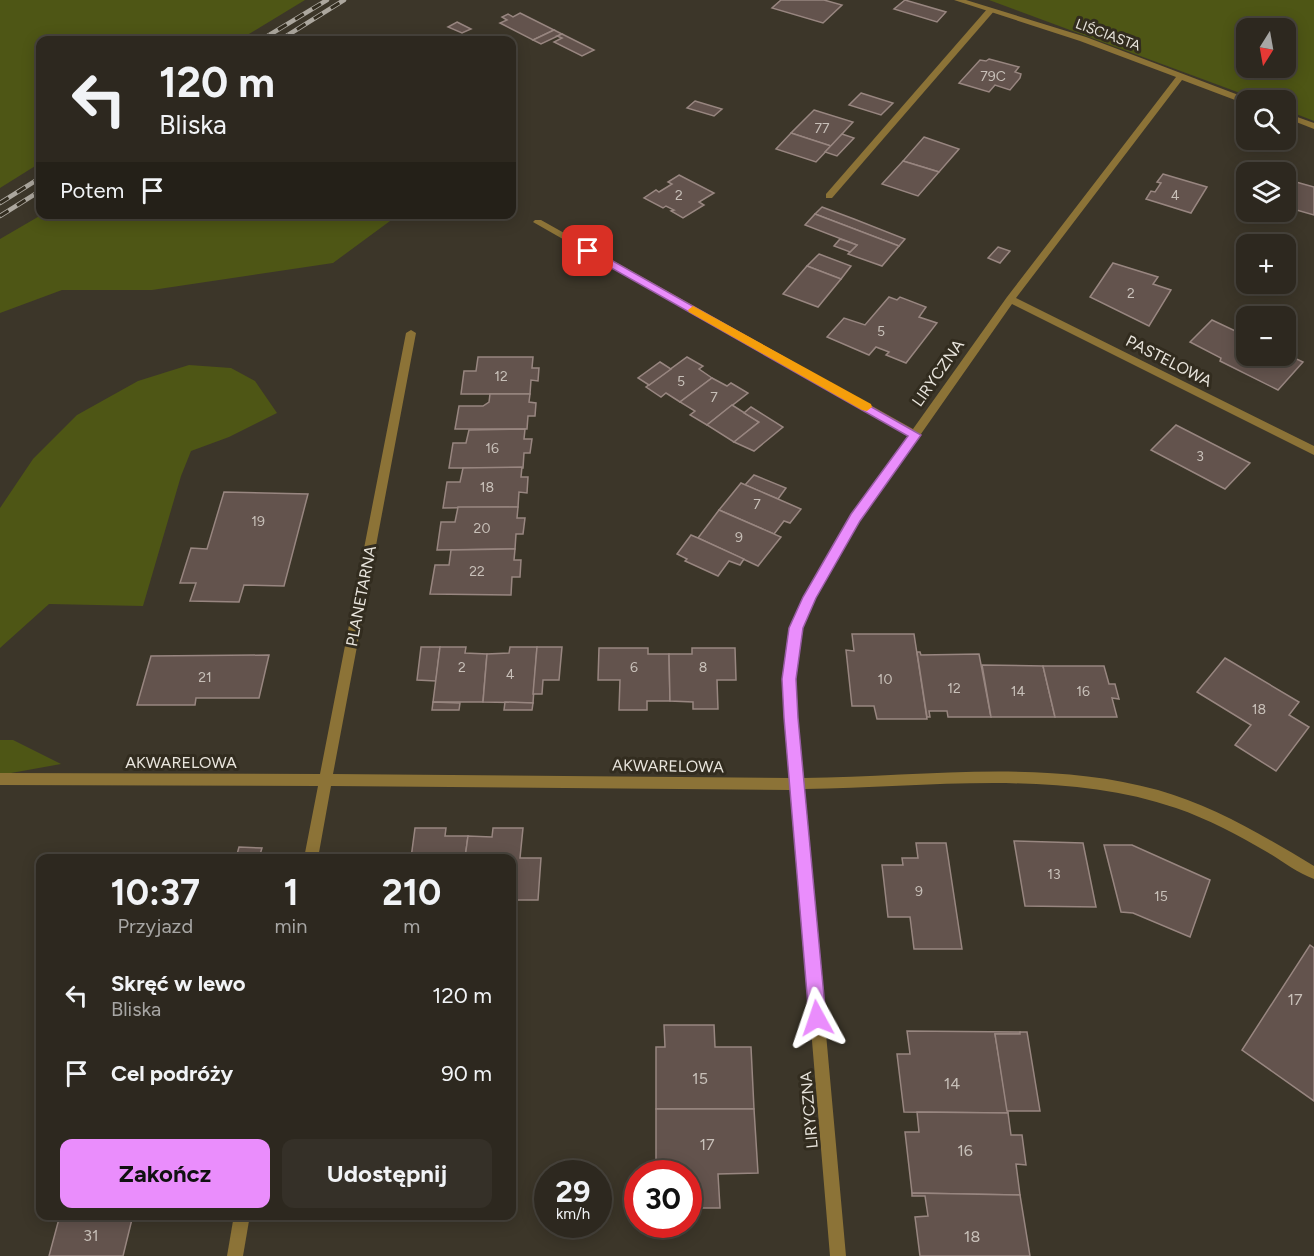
<!DOCTYPE html>
<html lang="pl">
<meta charset="utf-8">
<style>
:root{--surface:#2d281f;--page:#353028;--text:#f1f3f6;--muted:#a7a6a4;--line:#48443d;--accent:#ea8dfc}
body{margin:0;font-family:Figtree,sans-serif;background:var(--page);color:var(--text);height:100vh;display:flex;flex-direction:column;font-size:22px;white-space:nowrap}
*{box-sizing:border-box;margin:0}
p{font-size:20px;color:var(--muted)}
.icon{flex:none;width:33px;height:33px;fill:none;stroke:currentColor;stroke-width:2;stroke-linecap:round;stroke-linejoin:round}
.map{position:relative;flex:1;overflow:hidden}
.drawer{position:absolute;left:36px;top:854px;width:480px;height:366px;display:flex;flex-direction:column;background:var(--surface);border-radius:12px;box-shadow:0 3px 15px #0003,0 0 0 2px var(--line)}
.drawer>*{flex:none}
.hud{position:absolute;left:36px;top:36px;width:480px;height:183px;border-radius:12px;box-shadow:0 3px 15px #0003,0 0 0 2px var(--line);background:#2d281f;color:var(--text);overflow:hidden}
.needle{width:39px;rotate:191deg}
.buttons{position:absolute;left:1236px;top:18px;display:grid;gap:12px}
.buttons a{display:grid;place-items:center;width:60px;height:60px;border-radius:12px;background:var(--surface);box-shadow:0 3px 15px #0003,0 0 0 2px var(--line);font-size:30px}
.speed{position:absolute;left:534px;top:1160px;display:flex;gap:12px;font-size:30px;font-weight:700;text-align:center}
.speed>*{display:grid;place-content:center;width:78px;height:78px;border-radius:50%;background:var(--surface);box-shadow:0 3px 15px #0003,0 0 0 2px var(--line);line-height:1}
.speed small{font-size:15px;font-weight:400}
.speed .limit{border:9px solid #d22;background:#fff;color:#111}
.pin{position:absolute;display:grid;place-items:center;width:51px;height:51px;color:#fff;margin:-26px;border-radius:12px;box-shadow:0 3px 9px #0006}
.me{position:absolute;width:66px;margin:-33px;rotate:355deg;stroke-linejoin:round;filter:drop-shadow(0 0 4px #0008)}
.turn{display:flex;align-items:center;gap:21px;height:126px;padding:0 24px;font-size:27px}
.turn .icon{width:78px;height:78px;stroke-width:2.5}
.turn b{display:block;font-size:42px;line-height:51px}
.then{display:flex;align-items:center;height:57px;padding:0 24px;background:#0003;gap:12px;font-size:22px}
.eta{display:flex;justify-content:space-evenly;align-items:center;height:102px;text-align:center}
.eta b{font-size:36px;font-weight:700;line-height:42px}
.action{display:flex;gap:12px;margin-top:auto;padding:12px 24px}
.action a{flex:1;height:69px;border-radius:12px;background:var(--accent);color:#111;font-size:24px;font-weight:700;line-height:69px;text-align:center}
.action a+a{background:var(--page);color:var(--text)}
ul{padding:0;list-style:none}
li{display:flex;align-items:center;gap:18px;height:78px;padding:0 24px}
li div{flex:1}
li b{display:block;font-size:22px}
li em{font-style:normal}
.map>svg:first-child{display:block}
</style>
<div class="map">
<svg width="1314" height="1256" viewBox="0 0 1314 1256">
<rect width="100%" height="100%" fill="#3c3629"/>
<g fill="#4e5615" fill-rule="evenodd">
<path d="M0,0H305L239,40H40V163L0,188Z"/>
<path d="M989,0H1314V121L1286,110V100H1259ZM1246,28H1286V68H1246Z"/>
<path d="M43,214H390V221L333,263L152,290H62L0,313V239Z"/>
<path d="M189,365L231,368L255,381L277,413L229,437L191,451L181,476L143,606L49,604L0,648V508L33,459L77,415L138,381Z"/>
<path d="M0,740H13L61,764L0,775Z"/>
</g>
<g fill="#63534d" stroke="#988680" stroke-width="1.5">
<path d="M781,0H824L842,5L823,23L772,8Z"/>
<path d="M905,0L946,12L937,22L894,9Z"/>
<path d="M520,13L554,30L533,40L500,23L507,20L502,17L508,14L513,17Z"/>
<path d="M457,22L471,29L462,33L448,27Z"/>
<path d="M554,30L562,34L541,44L533,40Z"/>
<path d="M562,34L594,50L582,56L554,42L562,38L557,36Z"/>
<path d="M989,59L1019,67L1015,72L1021,74L1020,78L1010,90L995,85L989,92L959,83L980,60L986,61Z"/>
<path d="M861,93L893,103L881,115L849,105Z"/>
<path d="M695,101L722,109L714,116L687,108Z"/>
<path d="M814,110L853,122L831,146L791,133Z"/>
<path d="M791,133L831,146L816,162L776,149Z"/>
<path d="M842,134L854,138L837,156L825,152Z"/>
<path d="M924,137L959,149L939,172L903,161Z"/>
<path d="M903,161L939,172L918,196L882,184Z"/>
<path d="M1163,174L1207,187L1191,213L1146,199L1151,191L1155,192L1161,183L1157,182Z"/>
<path d="M679,175L714,193L699,202L704,205L683,218L671,211L674,210L666,206L663,208L644,198L656,190L659,192L672,184L668,182Z"/>
<path d="M1296,182L1314,187V215L1286,207Z"/>
<path d="M822,207L854,219L905,239L899,246L815,214Z"/>
<path d="M815,214L899,246L882,266L848,254L857,245L805,225Z"/>
<path d="M840,239L857,245L850,252L834,246Z"/>
<path d="M998,247L1010,251L1000,263L988,258Z"/>
<path d="M819,254L851,266L841,279L807,266Z"/>
<path d="M1113,263L1158,277L1153,284L1171,290L1149,326L1090,297Z"/>
<path d="M807,266L841,279L818,307L783,294Z"/>
<path d="M889,297L897,300L900,297L926,307L919,317L937,323L906,363L886,355L889,352L876,347L869,355L827,337L844,318L865,325Z"/>
<path d="M1212,320L1246,336V356L1286,354L1303,362L1278,390L1220,361L1221,358L1190,342Z"/>
<path d="M478,357H533L532,368H539L538,381L531,380L530,394H461L464,371H476Z"/>
<path d="M687,357L703,366L699,369L712,378L680,402L666,393L661,397L646,387Z"/>
<path d="M660,362L671,369L649,385L638,378Z"/>
<path d="M712,378L727,386L731,383L748,393L707,425L690,415L695,411L680,402Z"/>
<path d="M490,394H530L529,402L536,403L535,416H528L527,429H455L459,406H483L489,402Z"/>
<path d="M732,405L759,422L734,442L707,425Z"/>
<path d="M751,407L783,427L754,451L734,442L759,422L744,413Z"/>
<path d="M1176,425L1250,463L1225,489L1151,450Z"/>
<path d="M525,429L524,439H532L530,453H524L523,468H449L453,443H466L469,430Z"/>
<path d="M522,467L521,477H528L527,493L519,492L518,507L443,508L447,482H460L463,468Z"/>
<path d="M754,475L786,488L778,499L745,485Z"/>
<path d="M741,483L778,499L801,509L790,523L784,521L774,534L719,510Z"/>
<path d="M224,492L308,494L284,586L244,585L239,602L190,601L196,583H180L191,548L207,549Z"/>
<path d="M458,507H518L517,518H525L523,534H516L515,549L437,550L441,522H455Z"/>
<path d="M719,510L781,537L758,566L698,538Z"/>
<path d="M691,535L698,538L744,559L740,565L729,561L718,576L685,561L687,559L677,554Z"/>
<path d="M515,549L514,560H521L520,577H512L511,595L430,594L435,565H449L451,550Z"/>
<path d="M852,634H914L927,719H877L874,706H852L846,650L854,651Z"/>
<path d="M421,647H440L436,681L417,680Z"/>
<path d="M440,647H466L465,653L487,654L483,702H433Z"/>
<path d="M510,647H537L533,703L483,702L487,654L509,653Z"/>
<path d="M537,647H562L559,680H543L542,694H533Z"/>
<path d="M599,648H648V654H669L670,701H647V710H619L620,680H598Z"/>
<path d="M692,648H735L736,680H717L718,709H693V702L670,701L669,654H692Z"/>
<path d="M917,652H920L921,655L979,654L991,717H948L947,711H929L930,717H927Z"/>
<path d="M269,655L259,698H196L195,705H137L151,656Z"/>
<path d="M1225,658L1299,702L1289,715L1309,727L1276,771L1235,745L1251,725L1197,692Z"/>
<path d="M982,665L1043,666L1055,717H991Z"/>
<path d="M1043,666H1104L1109,684H1115L1119,699L1112,698L1117,717H1055Z"/>
<path d="M433,702L460,703L459,710H432Z"/>
<path d="M505,702L533,703L532,710H504Z"/>
<path d="M415,828H446L445,836H468L465,858H390H411Z"/>
<path d="M493,828H523L520,858H541L538,900H517L516,908L512,907V858H465L468,836L492,837Z"/>
<path d="M1014,841L1083,843L1096,907L1025,906Z"/>
<path d="M916,843H946L962,949H914L910,917H888L882,865H903L902,858H918Z"/>
<path d="M1104,845H1132L1210,880L1190,937L1133,913L1121,912Z"/>
<path d="M239,847L262,848L259,858H236Z"/>
<path d="M1310,945L1314,948V1101L1242,1050Z"/>
<path d="M664,1025H714L715,1047H751L754,1109H656V1047H665Z"/>
<path d="M907,1031L1020,1032V1034H995L1008,1113L904,1112L897,1054H910Z"/>
<path d="M1020,1032H1027L1040,1111H1007L995,1034H1020Z"/>
<path d="M656,1109H754L758,1173L718,1174L720,1208H688V1173H656Z"/>
<path d="M917,1112L1008,1113L1011,1135H1022L1026,1165L1016,1164L1020,1195L912,1193L905,1132H919Z"/>
<path d="M912,1193L1020,1195L1030,1256H920L915,1217L928,1216L925,1196H912Z"/>
<path d="M60,1215H133L123,1256H49Z"/>
</g>
<g fill="none" stroke-linecap="round" stroke-linejoin="round">
<path fill="#8c7337" fill-rule="evenodd" d="M988,8L995,10L832,198H826V194Z"/>
<g fill="#8c7337" fill-rule="evenodd">
<path d="M954,0H966L1086,37L1249,99L1246,103H1243L1182,80L1016,298L1314,446V455L1012,304L860,521L815,598L802,628L795,679L803,778C920,777 1043,758 1158,790C1214,806 1264,836 1314,866V879C1297,873 1282,861 1267,852C1238,835 1208,819 1176,808C1057,768 927,788 804,789L846,1256H830L791,790L331,786L318,858H304L318,786L0,785V773L320,774L406,333L411,330L416,333L333,774L790,778L783,679L790,628L806,594L852,515L908,436L533,222L535,220H541L913,429L1007,297L1176,77L1080,41Z"/>
<path d="M1286,113L1314,123V129L1286,118Z"/>
<path d="M234,1215H250L243,1256H227Z"/>
</g>
<defs>
<g id="rail">
<path d="M261,40L327,0"/>
<path d="M280,40L344,0"/>
<path d="M0,203L40,178"/>
<path d="M0,216L40,191"/>
</g>
</defs>
<use href="#rail" stroke="#aca79e" stroke-width="4.5"/>
<use href="#rail" stroke="#322c1f" stroke-width="3" stroke-dasharray="10" stroke-linecap="butt"/>
</g>
<path fill="#ea8dfc" stroke="#985ca4" stroke-width="1.5" d="M588,247L921,435L860,521L816,598L803,628L796,679L798,718L826,1018L823,1024L817,1026L811,1024L809,1018L784,718L782,679L789,628L803,597L851,514L908,436L585,253V248Z"/>
<path fill="#f59e0b" d="M693,306L871,404L872,407L867,411L862,410L689,312L688,310Z"/>
<g text-anchor="middle" dominant-baseline="central" stroke-width="6" stroke-linejoin="round" paint-order="stroke">
<g font-size="14" fill="#e9e5dd" stroke="#322c1f">
<text transform="translate(1108 35) rotate(20)">LIŚCIASTA</text>
</g>
<g font-size="14" fill="#c8c0b9">
<text x="993" y="76">79C</text>
<text x="822" y="128">77</text>
<text x="679" y="195">2</text>
<text x="1175" y="195">4</text>
<text x="1131" y="293">2</text>
<text x="881" y="331">5</text>
<text x="501" y="376">12</text>
<text x="681" y="381">5</text>
<text x="714" y="397">7</text>
<text x="492" y="448">16</text>
<text x="1200" y="456">3</text>
<text x="487" y="487">18</text>
<text x="757" y="504">7</text>
<text x="258" y="521">19</text>
<text x="482" y="528">20</text>
<text x="739" y="537">9</text>
<text x="477" y="571">22</text>
<text x="462" y="667">2</text>
<text x="634" y="667">6</text>
<text x="703" y="667">8</text>
<text x="510" y="674">4</text>
<text x="205" y="677">21</text>
<text x="885" y="679">10</text>
<text x="954" y="688">12</text>
<text x="1018" y="691">14</text>
<text x="1083" y="691">16</text>
<text x="1259" y="709">18</text>
<text x="1054" y="874">13</text>
<text x="919" y="891">9</text>
<text x="1161" y="896">15</text>
</g>
<g font-size="16" fill="#e9e5dd" stroke="#322c1f">
<text transform="translate(1169 361) rotate(27)">PASTELOWA</text>
<text transform="translate(938 373) rotate(-55)">LIRYCZNA</text>
<text transform="translate(361 596) rotate(-79)">PLANETARNA</text>
<text x="181" y="762">AKWARELOWA</text>
<text transform="translate(668 766) rotate(1)">AKWARELOWA</text>
<text transform="translate(809 1110) rotate(-95)">LIRYCZNA</text>
</g>
<g font-size="16" fill="#c8c0b9">
<text x="1295" y="999">17</text>
<text x="700" y="1078">15</text>
<text x="952" y="1083">14</text>
<text x="707" y="1144">17</text>
<text x="965" y="1150">16</text>
<text x="91" y="1235">31</text>
<text x="972" y="1236">18</text>
</g>
</g>
</svg>
<div class="buttons">
<a><svg class="needle" viewBox="-14 -14 28 28"><path d="M0-13l5 13h-10z" fill="#e53935"/><path d="M0 13l5-13h-10z" fill="#a7a6a4"/></svg></a>
<a><svg class="icon" aria-label="search" viewBox="0 0 24 24"><circle cx="10" cy="10" r="6"/><path d="M15 15l6 6"/></svg></a>
<a><svg class="icon" aria-label="layers" viewBox="0 0 24 24"><path d="M12 4l9 5-9 5-9-5zM3 14l9 5 9-5"/></svg></a>
<a>+</a>
<a>−</a>
</div>
<div class="speed"><div>29<small>km/h</small></div><div class="limit">30</div></div>
<div class="pin" style="left:588px;top:251px;background:#d93025"><svg class="icon" aria-label="arrive" viewBox="0 0 24 24"><path d="M6 21V4h12l-3 4 3 4H6"/></svg></div>
<svg class="me" style="left:817px;top:1018px" viewBox="-20 -20 40 40"><path d="M0-17L14 15 0 8-14 15z" fill="#ea8dfc" stroke="#fff" stroke-width="4"/></svg>
<div class="hud">
<div class="turn"><svg class="icon" aria-label="left" viewBox="0 0 24 24"><path d="M17 20v-9H6M10 6l-5 5 5 5"/></svg><div><b>120 m</b>Bliska</div></div>
<div class="then">Potem<svg class="icon" aria-label="arrive" viewBox="0 0 24 24"><path d="M6 21V4h12l-3 4 3 4H6"/></svg></div>
</div>
<section class="drawer">
<div class="eta">
<div><b>10:37</b><p>Przyjazd</p></div>
<div><b>1</b><p>min</p></div>
<div><b>210</b><p>m</p></div>
</div>
<ul>
<li><svg class="icon" aria-label="left" viewBox="0 0 24 24"><path d="M17 20v-9H6M10 6l-5 5 5 5"/></svg><div><b>Skręć w lewo</b><p>Bliska</p></div><em>120 m</em></li>
<li><svg class="icon" aria-label="arrive" viewBox="0 0 24 24"><path d="M6 21V4h12l-3 4 3 4H6"/></svg><div><b>Cel podróży</b></div><em>90 m</em></li>
</ul>
<div class="action"><a>Zakończ</a><a>Udostępnij</a></div>
</section>
</div>
